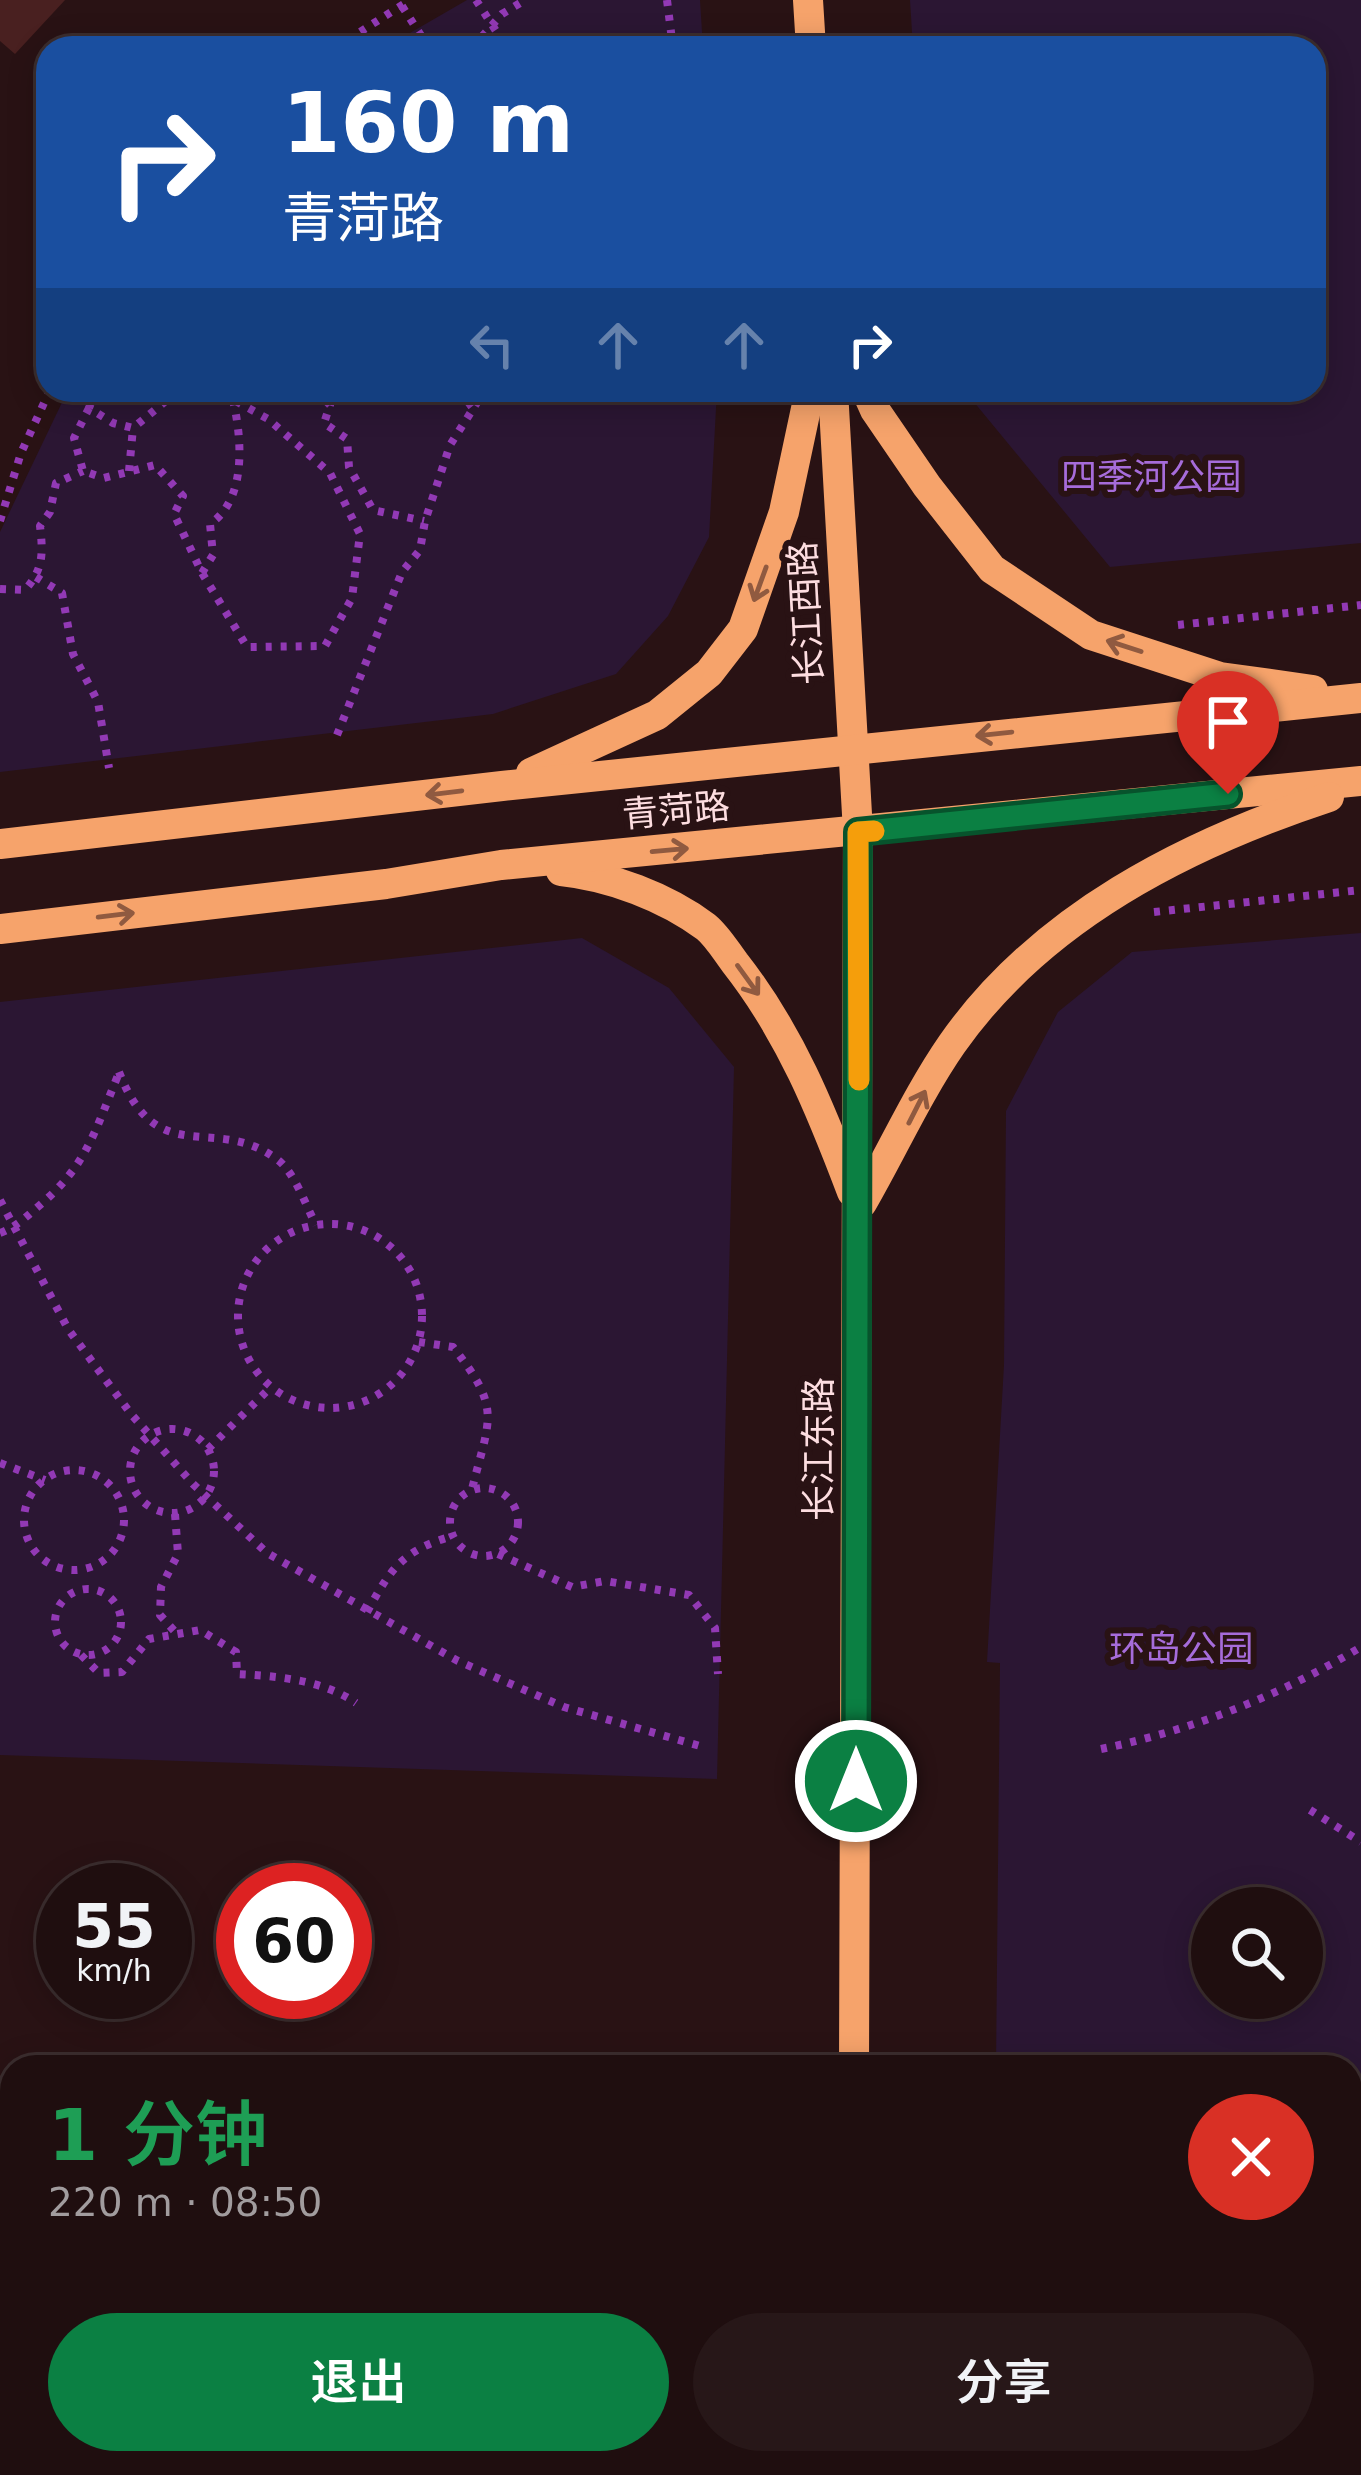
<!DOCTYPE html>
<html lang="zh">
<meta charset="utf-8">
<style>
:root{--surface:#1f0e0f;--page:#271718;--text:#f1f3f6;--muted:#a19c9e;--line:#3c2e2f;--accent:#0b8043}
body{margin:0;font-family:"DejaVu Sans","Noto Sans SC",sans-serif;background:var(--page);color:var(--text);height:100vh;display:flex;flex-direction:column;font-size:45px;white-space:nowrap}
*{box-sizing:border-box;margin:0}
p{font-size:39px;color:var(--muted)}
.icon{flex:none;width:66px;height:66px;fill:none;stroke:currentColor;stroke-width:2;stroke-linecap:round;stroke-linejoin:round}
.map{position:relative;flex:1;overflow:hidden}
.details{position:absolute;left:0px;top:2055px;width:1362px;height:420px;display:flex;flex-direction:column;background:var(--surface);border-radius:36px 36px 0 0;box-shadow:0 6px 30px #0003,0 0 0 3px var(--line)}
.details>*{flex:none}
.hud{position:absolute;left:36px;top:36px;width:1290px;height:366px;border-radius:36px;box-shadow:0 6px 30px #0003,0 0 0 3px var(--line);background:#1a4fa0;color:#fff;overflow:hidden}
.tools{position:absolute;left:1191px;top:1887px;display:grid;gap:24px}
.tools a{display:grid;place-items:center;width:132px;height:132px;border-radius:50%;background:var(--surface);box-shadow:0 6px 30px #0003,0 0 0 3px var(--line);font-size:60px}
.speed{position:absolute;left:36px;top:1863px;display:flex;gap:24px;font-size:60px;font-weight:700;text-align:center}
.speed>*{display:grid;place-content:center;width:156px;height:156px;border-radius:50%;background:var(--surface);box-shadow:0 6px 30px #0003,0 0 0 3px var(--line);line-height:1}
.speed small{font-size:30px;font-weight:400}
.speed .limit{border:18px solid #d22;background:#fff;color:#111}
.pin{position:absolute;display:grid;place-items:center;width:102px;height:102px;color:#fff;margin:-123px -51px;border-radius:50% 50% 50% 0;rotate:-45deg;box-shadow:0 0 12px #0007}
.pin .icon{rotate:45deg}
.me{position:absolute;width:132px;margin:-66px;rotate:0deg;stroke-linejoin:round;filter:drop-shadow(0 0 9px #0008)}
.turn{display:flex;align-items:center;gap:42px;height:252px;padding:0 48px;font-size:54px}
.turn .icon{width:156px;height:156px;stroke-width:2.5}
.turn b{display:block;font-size:84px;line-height:102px}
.lanes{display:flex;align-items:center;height:114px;padding:0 48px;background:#0003;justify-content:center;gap:60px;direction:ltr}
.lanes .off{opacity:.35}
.round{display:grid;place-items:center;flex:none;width:126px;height:126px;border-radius:63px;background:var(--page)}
.head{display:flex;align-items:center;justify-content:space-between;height:204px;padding:0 48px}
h1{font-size:72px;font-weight:600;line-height:90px;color:#1e9e55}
.primary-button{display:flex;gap:24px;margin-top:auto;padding:24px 48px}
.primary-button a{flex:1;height:138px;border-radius:72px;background:var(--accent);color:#fff;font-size:48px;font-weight:600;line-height:138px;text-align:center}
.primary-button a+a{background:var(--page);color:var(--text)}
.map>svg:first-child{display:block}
</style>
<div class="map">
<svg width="1361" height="2475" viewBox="0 0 1361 2475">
<rect width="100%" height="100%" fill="#291214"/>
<g fill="#2b1633" fill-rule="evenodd">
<path d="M467,0H700L703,48H384Z"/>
<path d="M910,0H1361V543L1110,567L964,390H1314V48H913Z"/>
<path d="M68,390H717L709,537L668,616L616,674L493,714L0,772V532Z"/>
<path d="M1361,933V2475H992V2463H1350V2067H996L1000,1663L987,1662L1004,1365L1006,1111L1058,1012L1132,952ZM1302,1908V1998H1212V1908Z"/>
<path d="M582,938L669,988L734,1067L717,1779L0,1755V1002Z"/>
</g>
<g fill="#492020">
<path d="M0,0H65L15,54L0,41Z"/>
<path d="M0,2119H12V2463H442L441,2475H0Z"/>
</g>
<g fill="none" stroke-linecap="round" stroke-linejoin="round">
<g stroke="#9239b5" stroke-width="8" stroke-dasharray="6 9" stroke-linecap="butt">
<path d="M476,0L507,48"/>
<path d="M667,0L673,48"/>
<path d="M402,6L429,48"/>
<path d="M351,35L359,48"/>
<path d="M335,48L410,0"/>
<path d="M472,48L502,14L525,0"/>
<path d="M96,390L89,408L113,423L133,428L179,390"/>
<path d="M316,390L330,405L324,423L347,439L349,467L373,510L424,521"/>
<path d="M459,390L475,411"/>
<path d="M89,408L74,438L83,471L104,478L155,465L183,496L174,514L202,573L247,647L325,646L352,598L360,534L330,473L268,419L232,399L231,390"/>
<path d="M129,471L133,428"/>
<path d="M0,521L21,453L50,390"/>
<path d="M202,573L213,555L210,524C247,499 242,439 233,400"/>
<path d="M36,577L62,593L73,654L98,702L109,768"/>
<path d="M0,589L25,590C44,569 43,552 40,526L50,512L56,483L83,471"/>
<path d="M1178,625L1361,605"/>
<path d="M337,735L402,572L420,550L425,521L450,445L485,390"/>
<path d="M1154,912L1361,890"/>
<path d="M119,1072C158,1173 215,1112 278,1160C295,1173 306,1206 316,1225"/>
<path d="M0,1200L68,1329L131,1414L193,1484L267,1553L458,1661L564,1707L700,1746"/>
<circle cx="330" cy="1316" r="92"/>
<path d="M0,1233C16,1227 27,1216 40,1205C88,1164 95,1130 119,1073"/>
<path d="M419,1342L453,1347C502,1409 490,1417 472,1489"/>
<circle cx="172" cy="1471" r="42"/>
<path d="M208,1449L271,1387"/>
<path d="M0,1463L45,1480"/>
<circle cx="74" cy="1520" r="50"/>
<circle cx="484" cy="1522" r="34"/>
<path d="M175,1514L178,1554L161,1587L160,1615L177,1634"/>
<path d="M498,1554L572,1587L605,1581L689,1595L715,1628L718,1674"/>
<circle cx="88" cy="1622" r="33"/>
<path d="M367,1612C391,1568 403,1550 453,1536"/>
<path d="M81,1655L99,1673L122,1672L149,1639L200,1630L236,1652L237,1674C277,1676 323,1680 356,1703"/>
<path d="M1101,1749C1193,1730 1281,1695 1361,1647"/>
<path d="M1310,1810L1361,1842"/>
</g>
<g stroke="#f6a36b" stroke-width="30">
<path d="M808,0L811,48"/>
<path d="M833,390L858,832L854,2067"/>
<path d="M866,390L875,410L927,486L992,569L1091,635L1220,677L1313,690"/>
<path d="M531,773L657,715L709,673L743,629L784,512L810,390"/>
<path d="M0,844L502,786L1361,698"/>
<path d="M561,871C610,876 666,897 706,927C717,936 726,951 735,963C790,1033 821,1110 852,1192"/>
<path d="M0,929L386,884L501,865L1361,781"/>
<path d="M862,1203C892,1151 918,1093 952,1044C1041,917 1186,844 1329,797"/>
<path d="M851,2475V2463"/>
</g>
</g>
<defs><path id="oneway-shaft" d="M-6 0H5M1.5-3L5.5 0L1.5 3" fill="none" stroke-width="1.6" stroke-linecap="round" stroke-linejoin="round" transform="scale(3)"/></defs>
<g stroke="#905a40">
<use href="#oneway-shaft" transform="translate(760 584) rotate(110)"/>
<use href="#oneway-shaft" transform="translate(1124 646) rotate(-162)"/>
<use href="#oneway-shaft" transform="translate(994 734) rotate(174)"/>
<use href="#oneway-shaft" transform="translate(444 793) rotate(173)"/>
<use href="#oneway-shaft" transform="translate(670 850) rotate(-5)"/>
<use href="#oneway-shaft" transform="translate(116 915) rotate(-7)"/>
<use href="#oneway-shaft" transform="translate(748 980) rotate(54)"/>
<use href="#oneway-shaft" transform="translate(917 1107) rotate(-63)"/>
</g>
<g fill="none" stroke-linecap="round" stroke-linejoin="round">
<defs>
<path id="route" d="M856,1781L858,832L1228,794"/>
</defs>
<use href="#route" stroke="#07532c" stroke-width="30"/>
<use href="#route" stroke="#0b8043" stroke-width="21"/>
<path stroke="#f59e0b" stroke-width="21" d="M859,1080L858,832L874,831"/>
</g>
<g text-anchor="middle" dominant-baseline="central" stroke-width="12" stroke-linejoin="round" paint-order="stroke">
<g font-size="36" fill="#a66cda" stroke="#291214">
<text x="1151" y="476">四季河公园</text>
<text x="1181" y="1648">环岛公园</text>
</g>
<g font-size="36" fill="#fddde0" stroke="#291214">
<text transform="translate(806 613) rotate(-93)">长江西路</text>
<text transform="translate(676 810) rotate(-5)">青菏路</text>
<text transform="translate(818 1449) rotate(-90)">长江东路</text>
</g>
</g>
</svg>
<div class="tools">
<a><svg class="icon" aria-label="search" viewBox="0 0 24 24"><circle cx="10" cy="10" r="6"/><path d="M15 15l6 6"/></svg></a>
</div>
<div class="speed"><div>55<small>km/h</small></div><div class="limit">60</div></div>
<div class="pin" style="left:1228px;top:794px;background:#d93025"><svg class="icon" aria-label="arrive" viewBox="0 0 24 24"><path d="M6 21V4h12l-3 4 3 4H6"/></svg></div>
<svg class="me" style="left:856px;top:1781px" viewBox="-20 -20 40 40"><circle r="17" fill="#0b8043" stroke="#fff" stroke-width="3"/><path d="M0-11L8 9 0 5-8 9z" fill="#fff"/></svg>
<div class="hud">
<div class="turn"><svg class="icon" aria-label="right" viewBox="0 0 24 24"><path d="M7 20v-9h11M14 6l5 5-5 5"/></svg><div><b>160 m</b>青菏路</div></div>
<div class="lanes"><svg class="icon off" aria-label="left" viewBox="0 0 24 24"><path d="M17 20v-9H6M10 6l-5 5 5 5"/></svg><svg class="icon off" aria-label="ahead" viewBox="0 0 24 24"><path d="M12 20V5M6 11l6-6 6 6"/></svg><svg class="icon off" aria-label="ahead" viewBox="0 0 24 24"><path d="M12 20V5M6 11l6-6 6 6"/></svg><svg class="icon" aria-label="right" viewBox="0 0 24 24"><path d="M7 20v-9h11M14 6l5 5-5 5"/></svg></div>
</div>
<section class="details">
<div class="head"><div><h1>1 分钟</h1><p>220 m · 08:50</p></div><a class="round" style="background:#d93025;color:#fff"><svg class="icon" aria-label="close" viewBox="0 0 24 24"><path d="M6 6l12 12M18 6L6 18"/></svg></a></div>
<div class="primary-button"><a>退出</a><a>分享</a></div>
</section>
</div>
